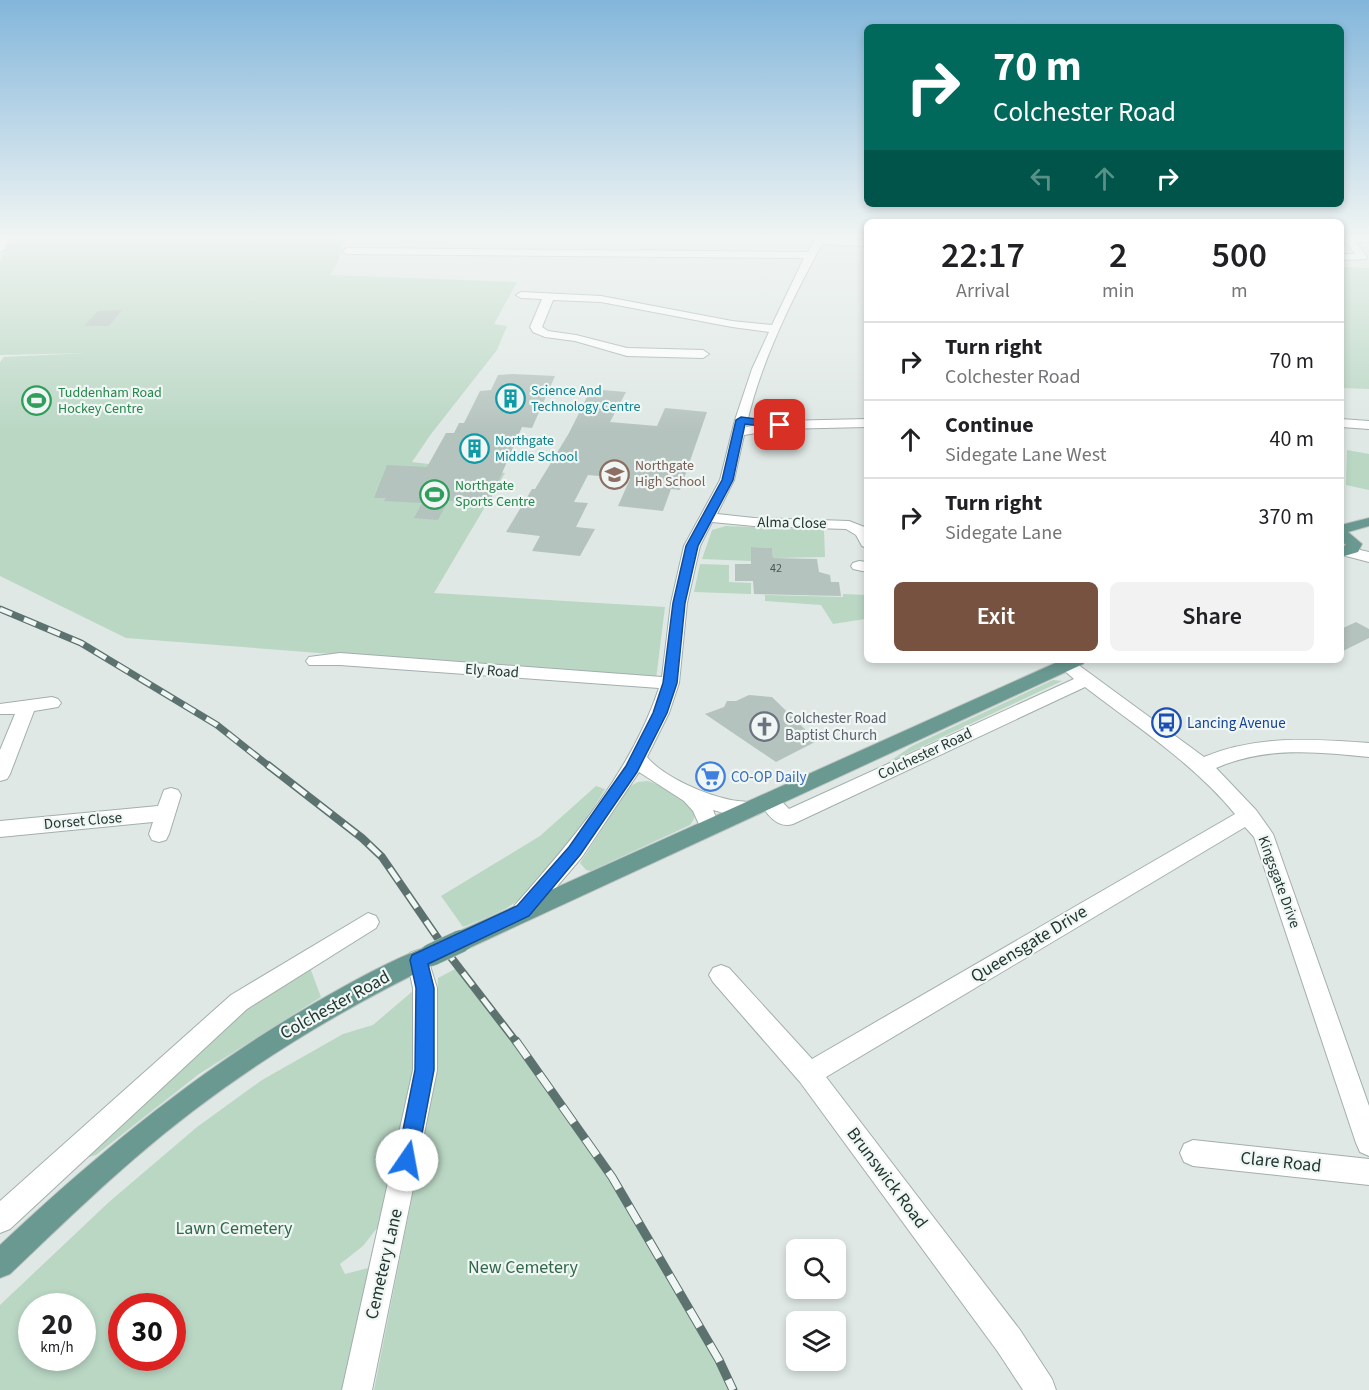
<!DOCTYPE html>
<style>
:root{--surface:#fff;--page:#f2f2f2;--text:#202124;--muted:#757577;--line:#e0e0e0;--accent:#775241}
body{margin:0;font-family:"Source Sans 3",sans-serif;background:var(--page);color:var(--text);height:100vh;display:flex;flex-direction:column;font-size:22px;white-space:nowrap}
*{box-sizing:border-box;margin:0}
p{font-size:20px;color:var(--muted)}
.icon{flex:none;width:33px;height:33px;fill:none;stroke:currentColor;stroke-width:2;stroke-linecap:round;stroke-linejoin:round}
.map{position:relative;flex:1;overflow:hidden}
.sheet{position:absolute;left:864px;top:219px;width:480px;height:444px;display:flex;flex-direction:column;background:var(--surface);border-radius:9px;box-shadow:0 3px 9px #0003}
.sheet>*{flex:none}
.hud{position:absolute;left:864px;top:24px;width:480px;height:183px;border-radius:9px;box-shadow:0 3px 9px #0003;background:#00695c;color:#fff;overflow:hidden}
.fabs{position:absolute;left:786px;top:1239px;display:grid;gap:12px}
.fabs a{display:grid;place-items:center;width:60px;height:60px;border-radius:9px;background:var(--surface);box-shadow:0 3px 9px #0003;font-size:30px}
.speed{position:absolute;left:18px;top:1293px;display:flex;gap:12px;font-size:30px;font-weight:700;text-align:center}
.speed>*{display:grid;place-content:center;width:78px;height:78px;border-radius:50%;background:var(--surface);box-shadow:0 3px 9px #0003;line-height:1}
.speed small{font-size:15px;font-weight:400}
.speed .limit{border:9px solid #d22;background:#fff;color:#111}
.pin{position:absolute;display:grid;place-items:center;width:51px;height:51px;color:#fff;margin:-26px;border-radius:12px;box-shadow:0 3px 9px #0006}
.me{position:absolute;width:66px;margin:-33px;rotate:12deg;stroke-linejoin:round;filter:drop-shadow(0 0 4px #0008)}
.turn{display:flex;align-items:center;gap:21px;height:126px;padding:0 30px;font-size:27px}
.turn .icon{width:78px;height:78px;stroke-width:2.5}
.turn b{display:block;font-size:42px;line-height:51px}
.lanes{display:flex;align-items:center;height:57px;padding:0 30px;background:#0003;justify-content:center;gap:30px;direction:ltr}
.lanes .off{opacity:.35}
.eta{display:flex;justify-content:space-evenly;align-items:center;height:102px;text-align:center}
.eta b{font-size:36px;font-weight:600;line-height:42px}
.cta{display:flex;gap:12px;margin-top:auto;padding:12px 30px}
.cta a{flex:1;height:69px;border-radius:9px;background:var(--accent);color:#fff;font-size:24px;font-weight:600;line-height:69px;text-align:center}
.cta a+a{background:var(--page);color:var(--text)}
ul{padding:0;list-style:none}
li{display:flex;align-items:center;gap:18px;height:78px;padding:0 30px;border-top:2px solid var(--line)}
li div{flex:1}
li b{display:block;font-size:22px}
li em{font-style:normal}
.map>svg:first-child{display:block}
</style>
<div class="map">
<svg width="1369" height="1390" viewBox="0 0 1369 1390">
<rect width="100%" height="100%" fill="#dfe8e5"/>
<g fill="#bad7c4" fill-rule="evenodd">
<path d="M9,235H344L338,262L330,275L517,282L494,324L507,326L497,350L431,434L412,462L505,473L434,593L665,607L656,679L126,638L0,576V362L4,357L87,353L0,355V263Z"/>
<path d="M1341,267L1369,268V389L1341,388Z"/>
<path d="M1347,450L1369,454V490L1346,485Z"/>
<path d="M726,526L824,530L825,557L773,558L772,548L752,547L751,561L702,559L712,530Z"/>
<path d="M700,564L729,565V582L751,583V594L694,592Z"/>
<path d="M843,594L867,595V621L865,619L833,624L821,605L765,601V595L843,597Z"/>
<path d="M1053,680L1062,681L887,763L912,746Z"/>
<path d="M648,781C658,784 689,799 693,808C697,814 694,820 690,825L591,871L586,870L580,863L630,786L638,782Z"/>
<path d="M596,786L605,789C584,825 548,880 513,904C498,914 479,920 463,927L441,896L540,836Z"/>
<path d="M309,965L321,997L199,1074L96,1155L82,1159C155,1090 224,1019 309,965Z"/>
<path d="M459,967L529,1058L612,1177L719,1360L733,1390H374L435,1080L438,978Z"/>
<path d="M414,990V1074L390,1195L377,1228L363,1246L340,1264L345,1274L368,1268L371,1272L345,1390H0V1305L109,1202L197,1127L262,1080L343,1034L373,1025ZM32,1306H82V1358H32ZM122,1306H172V1358H122Z"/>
</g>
<g fill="#b5c3be">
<path d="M122,310L109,326H84L98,311Z"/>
<path d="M513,374L555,376L532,428L522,427L490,501H448L438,520L414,518L422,503L384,501L386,498H374L387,465L427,467L446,433H454L459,423H464L480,391L491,390L498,375Z"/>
<path d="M591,389L626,392L610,422L657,426L665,408L707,412L680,490L671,489L663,511L618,506L630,479L588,475L574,502L588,503L576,527L595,529L580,556L532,551L540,536L506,532L532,489H535L569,433Z"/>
<path d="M751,547L772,548L773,558L817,559L819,572L830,575L831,582H839L841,596L754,594L753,581H735V564H751Z"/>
<path d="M1356,622L1369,629V638L1341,652V629Z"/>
<path d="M749,695L772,697L817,741L776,762L705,714L724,707L727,701H736Z"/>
</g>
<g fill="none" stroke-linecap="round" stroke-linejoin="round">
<defs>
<g id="minor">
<path d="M0,235H9L5,249L0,252Z"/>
<path d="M817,235H827L825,238L867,240V246L822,244C791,301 760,363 746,427L780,421L867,419V427L780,429L744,435L734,480L717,514L754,518L849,521L867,528V548L862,546L856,535L846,529L754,526L712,522L700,546L687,603L679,683L669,713L647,757C663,777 706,795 731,800C740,802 750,801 759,804L762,809L759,814C744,819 728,814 713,810L720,828L717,833L710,836L703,833L693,811L684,801L639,772L582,857L531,917L523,920L515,917L512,911L515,905C573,839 631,772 659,688L340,665H309L306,661L309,657L340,653L662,677L671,603L684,546L720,480L735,420L752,369L769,332L732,327L601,302L553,300L542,327L548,331L576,335L627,348L703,350L709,354L703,358L627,356L575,341L545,337L533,332L530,327L542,299L521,298L516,295L521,292L601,296L732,321L772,325L804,258L347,254L342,251L347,248L808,252Z"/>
<path d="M1341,235L1369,236V242L1355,241L1367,257L1366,259L1341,260V254H1355L1345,240H1341Z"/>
<path d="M1341,419L1369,421V429L1341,427Z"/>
<path d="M1347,547L1369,552V562L1342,555L1341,550Z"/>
<path d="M859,561L867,562V572L853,569L851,566L853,563Z"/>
<path d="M1065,660L1073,661L1204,757C1258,735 1311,739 1369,743V757C1317,752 1266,746 1216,768L1256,810L1273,834L1369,1106V1156L1360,1152L1356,1143L1254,837L1245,827L826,1077L1020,1330L1052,1379L1056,1390H1023L998,1352L800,1082L713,982L709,975L713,968L721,965L729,968L812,1059L1235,814C1193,763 1137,727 1085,687L793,824C778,829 766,814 759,801L762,796C775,792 780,800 789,809L1074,679L1058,665Z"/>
<path d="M52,697L58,699L61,703L58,707L34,711L10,774L7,779L0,781V750L15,714H0V704Z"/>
<path d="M171,788L178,790L181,795L169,834L166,840L159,842L152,840L149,834L153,822L0,837V821L158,806L164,790Z"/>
<path d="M368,913L376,916L379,922L376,928L247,1009L10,1229L0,1233V1201L231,995Z"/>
<path d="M418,950L426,953L437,988V1070L372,1390H342L413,1070V988L407,960L410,953Z"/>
<path d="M1193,1140L1369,1159V1185L1193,1166L1184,1162L1180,1153L1184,1144Z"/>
</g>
<g id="major">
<path d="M1369,518V526L1348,532L1362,544L1358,552L1341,557V547L1346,545L1341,541V525Z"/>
<path d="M1062,660H1086L1083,664L469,948L461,950L453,948L450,941L453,934Z"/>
<path d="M431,945L439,948L442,955L439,962C329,1015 226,1079 134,1159C91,1196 51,1235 10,1274L0,1278V1245C97,1154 197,1071 313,1004C350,983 390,960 431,945Z"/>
</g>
</defs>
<use href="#minor" stroke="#a3afac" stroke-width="2"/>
<use href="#major" stroke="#bdc3c2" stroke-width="2"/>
<use href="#minor" fill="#fff" fill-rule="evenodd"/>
<use href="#major" fill="#699990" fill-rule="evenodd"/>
<defs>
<path id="rail-far2" d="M0,609L81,643L217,725L270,767"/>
<path id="rail-far1" d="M268,765L362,838L382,857L450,956L517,1043"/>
<path id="rail" d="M516,1041L612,1177L719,1360L733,1390"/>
</defs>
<use href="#rail-far2" stroke="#5c726e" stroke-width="7"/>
<use href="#rail-far1" stroke="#5c726e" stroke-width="8"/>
<use href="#rail" stroke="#5c726e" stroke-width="9"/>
<use href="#rail-far2" stroke="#eff6f3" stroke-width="4.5" stroke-dasharray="13" stroke-linecap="butt"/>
<use href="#rail-far1" stroke="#eff6f3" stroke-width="5" stroke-dasharray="16" stroke-linecap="butt"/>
<use href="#rail" stroke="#eff6f3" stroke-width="7" stroke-dasharray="20" stroke-linecap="butt"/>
<defs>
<path id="major-bridge" d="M431,955L461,941"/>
</defs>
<use href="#major-bridge" stroke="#bdc3c2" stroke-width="23" stroke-linecap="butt"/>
<use href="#major-bridge" stroke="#699990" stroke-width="22"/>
</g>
<linearGradient id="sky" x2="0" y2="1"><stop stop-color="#83b6db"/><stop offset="0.55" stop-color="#f1f5f3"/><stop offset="1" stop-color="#f1f5f3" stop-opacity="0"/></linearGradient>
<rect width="1369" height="430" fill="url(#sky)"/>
<path fill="#1a73e8" stroke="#114b97" stroke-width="1.5" d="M741,417L780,422L785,425L780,428L745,424L733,480L698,546L685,603L677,683L667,713L637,772L580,855L529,916L428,964L434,988V1070L417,1160L414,1167L407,1170L400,1167L397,1160L415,1070L416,988L410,960L412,955L517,906L569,847L626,766L653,713L663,683L673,603L686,546L722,480L736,420Z"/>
<defs>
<symbol id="building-ring" viewBox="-11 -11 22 22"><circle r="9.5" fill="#eff6f3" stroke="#0f9aa8" stroke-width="1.5"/><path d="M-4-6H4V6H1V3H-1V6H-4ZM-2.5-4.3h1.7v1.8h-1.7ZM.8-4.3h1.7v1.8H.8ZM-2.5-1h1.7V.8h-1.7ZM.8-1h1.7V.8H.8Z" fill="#0f9aa8"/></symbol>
<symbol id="stadium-ring" viewBox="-11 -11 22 22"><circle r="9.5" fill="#eff6f3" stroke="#2e9e5b" stroke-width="1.5"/><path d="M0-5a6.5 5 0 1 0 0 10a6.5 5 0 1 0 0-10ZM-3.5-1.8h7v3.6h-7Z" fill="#2e9e5b"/></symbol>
<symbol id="school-ring" viewBox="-11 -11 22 22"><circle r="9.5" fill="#eff6f3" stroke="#8d6e63" stroke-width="1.5"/><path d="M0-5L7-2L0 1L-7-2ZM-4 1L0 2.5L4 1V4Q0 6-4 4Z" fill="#8d6e63"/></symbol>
<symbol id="bus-ring" viewBox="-11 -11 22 22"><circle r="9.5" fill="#eff6f3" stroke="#1a4fb4" stroke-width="1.5"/><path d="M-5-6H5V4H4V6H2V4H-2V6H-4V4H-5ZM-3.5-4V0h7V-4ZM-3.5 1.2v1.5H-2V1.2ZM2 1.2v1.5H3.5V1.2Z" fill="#1a4fb4"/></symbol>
<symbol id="church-ring" viewBox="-11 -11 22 22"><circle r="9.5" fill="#eff6f3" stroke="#6b7280" stroke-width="1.5"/><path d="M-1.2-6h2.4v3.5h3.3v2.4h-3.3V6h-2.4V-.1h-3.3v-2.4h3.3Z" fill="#6b7280"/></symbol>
<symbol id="supermarket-ring" viewBox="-11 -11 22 22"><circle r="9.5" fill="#eff6f3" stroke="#3f7fe0" stroke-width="1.5"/><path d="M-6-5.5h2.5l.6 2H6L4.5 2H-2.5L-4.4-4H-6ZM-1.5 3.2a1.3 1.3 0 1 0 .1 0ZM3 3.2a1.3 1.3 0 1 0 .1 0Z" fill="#3f7fe0"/></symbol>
</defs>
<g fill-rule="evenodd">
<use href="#building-ring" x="494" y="382" width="33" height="33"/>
<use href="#stadium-ring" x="20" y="384" width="33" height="33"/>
<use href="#building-ring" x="458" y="432" width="33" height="33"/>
<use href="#school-ring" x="598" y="458" width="33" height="33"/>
<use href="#stadium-ring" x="418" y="478" width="33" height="33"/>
<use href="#bus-ring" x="1150" y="706" width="33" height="33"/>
<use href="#church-ring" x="748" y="710" width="33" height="33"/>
<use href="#supermarket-ring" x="694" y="760" width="33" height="33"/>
</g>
<g text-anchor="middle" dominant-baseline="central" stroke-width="4.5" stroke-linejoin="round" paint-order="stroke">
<g font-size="12" fill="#475955">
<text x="776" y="568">42</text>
</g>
<g font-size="14" fill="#0d838f" stroke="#eff6f3" text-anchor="start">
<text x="531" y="391">Science And<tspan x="531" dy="16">Technology Centre</tspan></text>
<text x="495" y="441">Northgate<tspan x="495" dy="16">Middle School</tspan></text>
</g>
<g font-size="14" fill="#27864d" stroke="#eff6f3" text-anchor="start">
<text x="58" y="393">Tuddenham Road<tspan x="58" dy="16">Hockey Centre</tspan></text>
<text x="455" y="486">Northgate<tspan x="455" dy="16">Sports Centre</tspan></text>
</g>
<g font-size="14" fill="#785e54" stroke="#eff6f3" text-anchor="start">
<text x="635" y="466">Northgate<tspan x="635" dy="16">High School</tspan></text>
</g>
<g font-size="15" fill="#223632" stroke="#eff6f3">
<text transform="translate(792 523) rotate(1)">Alma Close</text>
<text transform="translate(492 671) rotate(4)">Ely Road</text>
<text transform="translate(925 754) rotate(-25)">Colchester Road</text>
<text transform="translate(83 821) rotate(-5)">Dorset Close</text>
<text transform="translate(1279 882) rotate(70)">Kingsgate Drive</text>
</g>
<g font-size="15" fill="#5b616d" stroke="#eff6f3" text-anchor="start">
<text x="785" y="718">Colchester Road<tspan x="785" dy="17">Baptist Church</tspan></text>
</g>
<g font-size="15" fill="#164399" stroke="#eff6f3" text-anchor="start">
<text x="1187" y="723">Lancing Avenue</text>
</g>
<g font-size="15" fill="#366cbe" stroke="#eff6f3" text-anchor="start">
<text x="731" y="777">CO-OP Daily</text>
</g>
<g font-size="18" fill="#223632" stroke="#eff6f3">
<text transform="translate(1029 944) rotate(-31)">Queensgate Drive</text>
<text transform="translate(335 1005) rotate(-29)">Colchester Road</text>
<text transform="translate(1281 1162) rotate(6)">Clare Road</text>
<text transform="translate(887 1178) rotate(53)">Brunswick Road</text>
<text transform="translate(384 1264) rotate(-77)">Cemetery Lane</text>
</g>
<g font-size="18" fill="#31684b" stroke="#eff6f3">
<text x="234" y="1228">Lawn Cemetery</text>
<text x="523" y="1267">New Cemetery</text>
</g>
</g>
</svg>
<div class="fabs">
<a><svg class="icon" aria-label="search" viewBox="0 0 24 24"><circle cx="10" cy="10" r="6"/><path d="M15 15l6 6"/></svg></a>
<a><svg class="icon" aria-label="layers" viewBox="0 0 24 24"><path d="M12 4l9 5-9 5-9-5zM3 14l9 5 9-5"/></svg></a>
</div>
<div class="speed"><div>20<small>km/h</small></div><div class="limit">30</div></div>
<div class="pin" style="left:780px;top:425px;background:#d93025"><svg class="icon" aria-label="arrive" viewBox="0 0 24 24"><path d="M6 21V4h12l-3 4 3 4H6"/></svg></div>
<svg class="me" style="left:407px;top:1160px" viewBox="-20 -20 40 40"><circle r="19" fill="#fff"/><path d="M0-13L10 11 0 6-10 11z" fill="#1a73e8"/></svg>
<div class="hud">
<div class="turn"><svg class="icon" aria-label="right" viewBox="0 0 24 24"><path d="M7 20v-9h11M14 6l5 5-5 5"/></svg><div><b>70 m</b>Colchester Road</div></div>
<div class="lanes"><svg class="icon off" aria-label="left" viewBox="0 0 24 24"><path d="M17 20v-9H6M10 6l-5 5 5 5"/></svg><svg class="icon off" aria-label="ahead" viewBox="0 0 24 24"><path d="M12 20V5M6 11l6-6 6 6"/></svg><svg class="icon" aria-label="right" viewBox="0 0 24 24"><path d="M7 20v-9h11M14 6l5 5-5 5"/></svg></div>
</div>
<section class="sheet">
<div class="eta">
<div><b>22:17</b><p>Arrival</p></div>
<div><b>2</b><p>min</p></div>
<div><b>500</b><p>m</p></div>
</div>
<ul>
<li><svg class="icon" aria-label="right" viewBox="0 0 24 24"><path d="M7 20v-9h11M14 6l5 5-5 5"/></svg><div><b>Turn right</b><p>Colchester Road</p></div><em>70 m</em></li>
<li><svg class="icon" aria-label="ahead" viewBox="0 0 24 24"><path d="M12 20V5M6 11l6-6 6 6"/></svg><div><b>Continue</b><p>Sidegate Lane West</p></div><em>40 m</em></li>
<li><svg class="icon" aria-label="right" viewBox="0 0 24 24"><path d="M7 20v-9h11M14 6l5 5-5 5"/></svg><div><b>Turn right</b><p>Sidegate Lane</p></div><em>370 m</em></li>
</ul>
<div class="cta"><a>Exit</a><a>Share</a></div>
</section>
</div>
